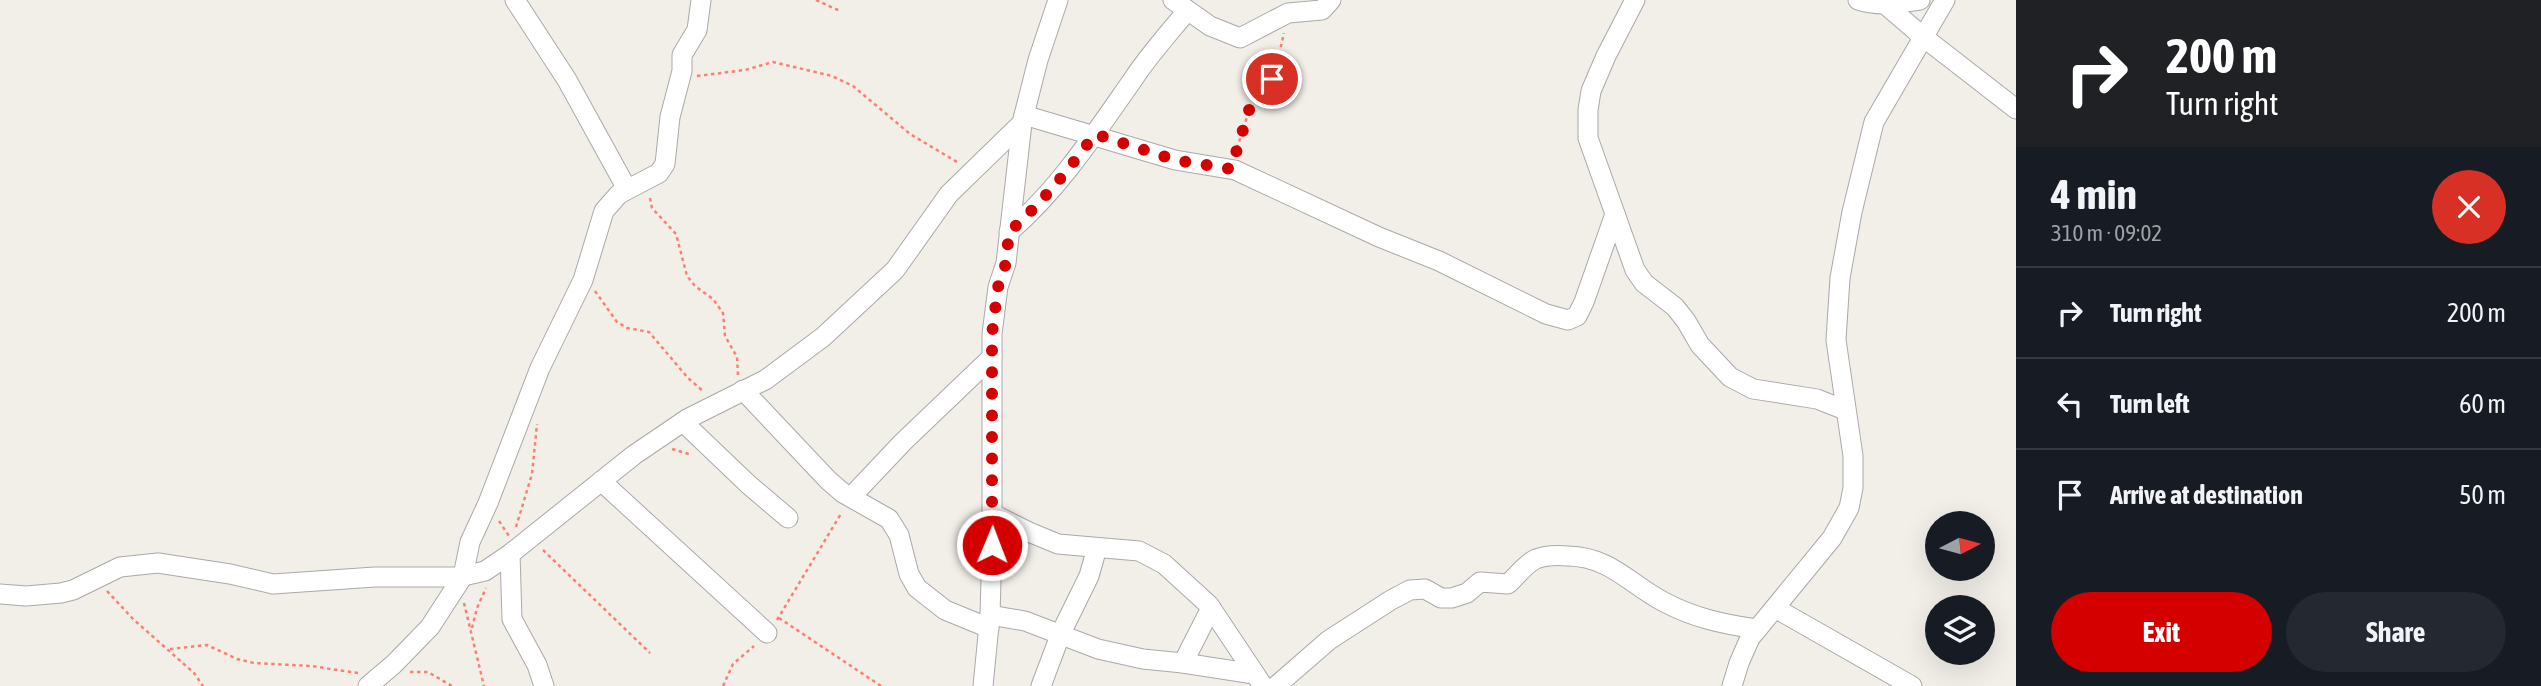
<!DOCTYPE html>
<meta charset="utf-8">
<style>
:root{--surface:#171b24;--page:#242831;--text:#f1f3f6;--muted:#9ea1a6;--line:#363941;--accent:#d40000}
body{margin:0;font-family:"Asap Condensed",sans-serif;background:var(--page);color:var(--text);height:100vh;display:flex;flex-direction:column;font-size:26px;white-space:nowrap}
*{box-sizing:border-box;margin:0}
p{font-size:23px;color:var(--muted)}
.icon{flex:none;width:38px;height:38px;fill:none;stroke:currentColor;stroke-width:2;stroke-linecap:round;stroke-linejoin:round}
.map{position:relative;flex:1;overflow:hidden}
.drawer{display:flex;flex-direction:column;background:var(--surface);width:525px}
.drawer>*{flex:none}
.top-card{background:#202124;color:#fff;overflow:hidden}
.needle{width:46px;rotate:84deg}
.controls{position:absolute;left:1925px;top:511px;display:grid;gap:14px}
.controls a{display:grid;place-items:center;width:70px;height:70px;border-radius:50%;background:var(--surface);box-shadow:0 7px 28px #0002;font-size:35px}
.pin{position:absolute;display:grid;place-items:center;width:60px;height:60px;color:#fff;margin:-30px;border:4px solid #fff;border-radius:50%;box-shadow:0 2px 7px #0007}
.me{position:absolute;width:77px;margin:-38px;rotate:1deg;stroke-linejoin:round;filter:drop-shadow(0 0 5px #0008)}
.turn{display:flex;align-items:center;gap:24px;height:147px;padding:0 35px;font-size:32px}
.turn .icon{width:91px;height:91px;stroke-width:2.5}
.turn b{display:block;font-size:49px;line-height:60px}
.round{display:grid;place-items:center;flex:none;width:74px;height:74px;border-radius:37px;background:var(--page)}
.headline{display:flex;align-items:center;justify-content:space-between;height:119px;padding:0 35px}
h1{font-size:42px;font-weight:700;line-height:52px}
.action{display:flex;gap:14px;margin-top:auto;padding:14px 35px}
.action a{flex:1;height:80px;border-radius:42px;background:var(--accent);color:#fff;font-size:28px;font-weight:700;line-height:80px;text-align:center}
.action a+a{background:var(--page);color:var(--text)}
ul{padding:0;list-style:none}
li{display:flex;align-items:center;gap:21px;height:91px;padding:0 35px;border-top:2px solid var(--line)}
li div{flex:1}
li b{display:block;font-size:26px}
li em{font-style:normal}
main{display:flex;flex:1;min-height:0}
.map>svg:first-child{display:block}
</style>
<main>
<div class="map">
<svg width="2016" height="686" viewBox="0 0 2016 686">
<rect width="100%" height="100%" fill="#f2efe9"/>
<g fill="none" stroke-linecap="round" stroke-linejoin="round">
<defs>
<g id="minor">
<path d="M515,0L567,80L627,189"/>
<path d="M1173,0L1210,26L1240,38L1288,13L1322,10L1331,0"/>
<path d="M1635,0L1606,56L1591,91L1588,110V138L1635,270L1644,283L1675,307L1686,321L1700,345L1730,377L1753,389L1817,399L1845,410"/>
<path d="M1858,0C1879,7 1898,3 1920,0"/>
<path d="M1886,5L1922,36L2016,109"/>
<path d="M1024,115L1175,160L1235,170L1379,237L1439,261L1546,314L1568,320L1577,316L1584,302L1615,214"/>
<path d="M1009,232C1060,188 1096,132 1134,78C1149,55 1169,33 1187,11"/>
<path d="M743,390L828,480L843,493L889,519L899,535L909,574L917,588L945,610L989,628"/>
<path d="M683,422L749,485L788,518"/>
<path d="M601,481L767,633"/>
<path d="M851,497L903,442L992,357"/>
<path d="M993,514L1029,532L1058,544L1139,551L1164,564L1209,605L1263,686"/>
<path d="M510,554L512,619L537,665L544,686"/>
<path d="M0,594L26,596L61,593L73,590L120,567L158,563L230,574L273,584L375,577H459L485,571L510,554L634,455L687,419L765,380L823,337L895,270L949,194L1022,123"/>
<path d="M1775,608L1912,686"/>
<path d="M990,615L1025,621L1098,649L1143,659L1183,663L1254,674"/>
<path d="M1183,663L1211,608"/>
<path d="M368,686L394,664L430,627L463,576L470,542L488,503L540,368L583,280L604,211L619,194L659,173L665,164L670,117L682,71V55L697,30L701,0"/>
<path d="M983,686L990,615L992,545V334L998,287L1006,263L1022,123L1038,60L1058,0"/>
<path d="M1041,686L1061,633L1089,576L1097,548"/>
<path d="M1276,686L1329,640L1391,600L1410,590L1425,589L1441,598H1452L1467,593L1480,582L1508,584C1517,576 1525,564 1536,559C1546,555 1558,555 1568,556C1611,557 1629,584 1664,602C1694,618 1723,624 1756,629"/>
<path d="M1732,686L1739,663L1750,638L1832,538L1849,508L1853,488V456L1836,340L1840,278L1852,212L1874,122L1945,0"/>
</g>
</defs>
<use href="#minor" stroke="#a9a9a9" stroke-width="21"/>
<g stroke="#fa8072" stroke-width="2.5" stroke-dasharray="3.5 3.5" stroke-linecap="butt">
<path d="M816,0L840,11"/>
<path d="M697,76L745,70L773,62L832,76L853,86L910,134L957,162"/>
<path d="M1235,155L1250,107L1265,91L1275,72L1284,33"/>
<path d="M650,198L652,208L676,234L687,276L695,286L713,299L723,313L725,336L737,357L738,375"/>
<path d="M595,291L617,322L627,328L649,332L688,378L704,392"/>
<path d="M672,449L692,455"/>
<path d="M499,521L509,536"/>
<path d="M516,527L532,474L537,424"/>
<path d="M543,550L650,653"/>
<path d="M107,591L133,619L194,673L203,686"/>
<path d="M464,603L484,686"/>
<path d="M779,618L881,686"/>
<path d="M777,620L842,512"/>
<path d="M472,628L477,608L486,588"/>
<path d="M170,649L207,645L237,659L254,663L311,666L358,673"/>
<path d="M410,672H428L452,686"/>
<path d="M723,686L733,664L754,646"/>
</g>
<use href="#minor" stroke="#fff" stroke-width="19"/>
</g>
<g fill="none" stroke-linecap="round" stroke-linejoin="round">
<path stroke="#d40000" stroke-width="12" stroke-dasharray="0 21.6" d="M992,545V334L998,287L1006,263L1009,232C1042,203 1069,169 1095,134L1175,160L1231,169L1250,107L1272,79"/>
</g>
</svg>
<div class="controls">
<a><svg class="needle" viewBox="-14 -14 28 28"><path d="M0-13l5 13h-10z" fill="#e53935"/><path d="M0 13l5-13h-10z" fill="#9ea1a6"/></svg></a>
<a><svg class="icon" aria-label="layers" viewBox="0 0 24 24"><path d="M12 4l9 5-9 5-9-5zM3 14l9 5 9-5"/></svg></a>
</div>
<div class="pin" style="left:1272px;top:79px;background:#d93025"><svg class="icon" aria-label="arrive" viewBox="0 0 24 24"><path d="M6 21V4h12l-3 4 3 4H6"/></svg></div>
<svg class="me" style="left:992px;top:545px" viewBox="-20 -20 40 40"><circle r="17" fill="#d40000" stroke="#fff" stroke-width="3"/><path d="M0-11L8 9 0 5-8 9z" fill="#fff"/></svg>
</div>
<section class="drawer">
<div class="top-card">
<div class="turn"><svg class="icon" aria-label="right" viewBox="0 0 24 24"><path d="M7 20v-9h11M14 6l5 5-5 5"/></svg><div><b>200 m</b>Turn right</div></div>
</div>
<div class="headline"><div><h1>4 min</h1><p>310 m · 09:02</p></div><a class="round" style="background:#d93025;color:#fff"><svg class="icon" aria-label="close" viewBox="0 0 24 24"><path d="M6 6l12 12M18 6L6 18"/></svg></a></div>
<ul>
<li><svg class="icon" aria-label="right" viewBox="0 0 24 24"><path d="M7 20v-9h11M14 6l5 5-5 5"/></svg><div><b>Turn right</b></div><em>200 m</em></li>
<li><svg class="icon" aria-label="left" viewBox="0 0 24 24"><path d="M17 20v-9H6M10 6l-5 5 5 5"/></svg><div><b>Turn left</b></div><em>60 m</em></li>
<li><svg class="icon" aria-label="arrive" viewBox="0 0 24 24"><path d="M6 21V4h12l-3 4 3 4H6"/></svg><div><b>Arrive at destination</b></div><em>50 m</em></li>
</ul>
<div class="action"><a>Exit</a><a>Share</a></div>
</section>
</main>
